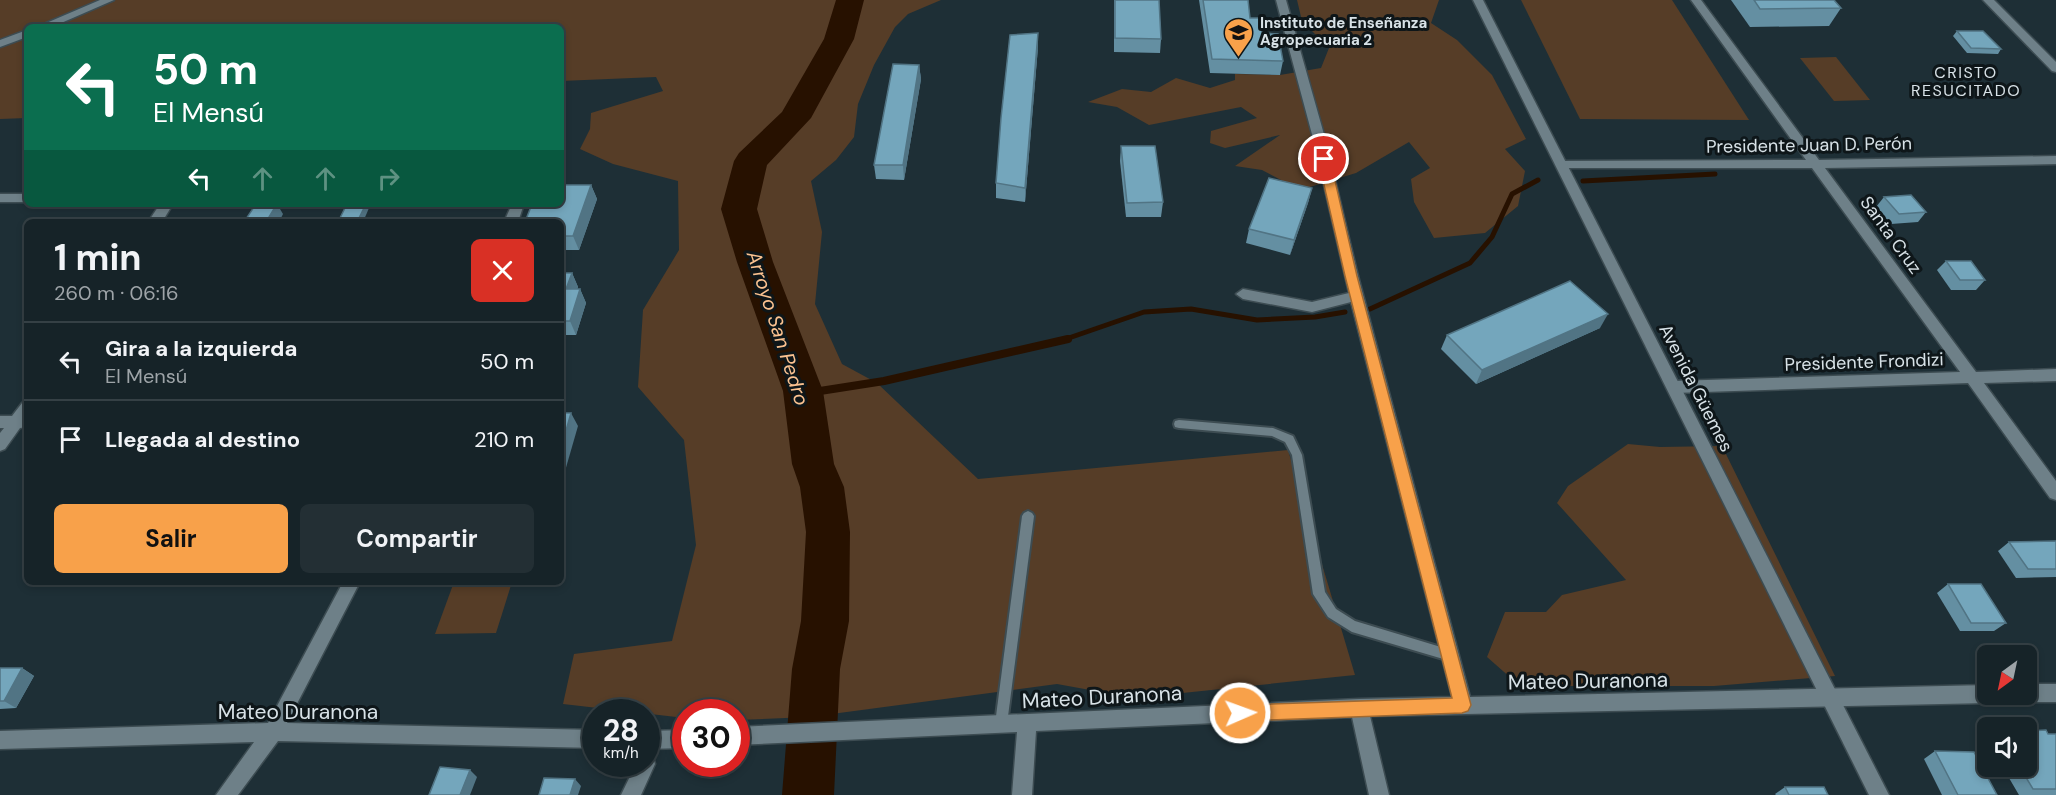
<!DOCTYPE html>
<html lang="es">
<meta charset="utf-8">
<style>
:root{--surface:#162328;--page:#232f34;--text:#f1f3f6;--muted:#9ea4a8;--line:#354045;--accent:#f8a14a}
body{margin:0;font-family:"DM Sans",sans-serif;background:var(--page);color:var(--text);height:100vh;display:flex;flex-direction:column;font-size:22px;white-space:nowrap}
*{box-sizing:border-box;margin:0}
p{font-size:20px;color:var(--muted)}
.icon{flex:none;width:33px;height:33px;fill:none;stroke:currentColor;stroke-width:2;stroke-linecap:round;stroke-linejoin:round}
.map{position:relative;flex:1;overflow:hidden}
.sheet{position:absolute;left:24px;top:219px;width:540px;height:366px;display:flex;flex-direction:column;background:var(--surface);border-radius:9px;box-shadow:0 3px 9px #0003,0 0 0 2px var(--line)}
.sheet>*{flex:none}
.guide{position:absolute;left:24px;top:24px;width:540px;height:183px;border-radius:9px;box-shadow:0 3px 9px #0003,0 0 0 2px var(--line);background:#0b6e4f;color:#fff;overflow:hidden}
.needle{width:39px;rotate:213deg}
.fabs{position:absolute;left:1977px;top:645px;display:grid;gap:12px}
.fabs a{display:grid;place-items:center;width:60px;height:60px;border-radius:9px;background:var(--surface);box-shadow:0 3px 9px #0003,0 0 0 2px var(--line);font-size:30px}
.speed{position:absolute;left:582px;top:699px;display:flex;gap:12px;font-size:30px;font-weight:700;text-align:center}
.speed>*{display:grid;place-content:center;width:78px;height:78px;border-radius:50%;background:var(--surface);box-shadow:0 3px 9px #0003,0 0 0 2px var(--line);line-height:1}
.speed small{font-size:15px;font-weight:400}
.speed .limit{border:9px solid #d22;background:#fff;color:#111}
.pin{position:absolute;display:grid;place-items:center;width:51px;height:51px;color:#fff;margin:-26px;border:3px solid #fff;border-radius:50%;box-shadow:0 2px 6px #0007}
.me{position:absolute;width:66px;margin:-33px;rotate:88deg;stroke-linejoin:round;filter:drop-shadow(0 0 4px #0008)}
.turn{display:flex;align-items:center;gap:21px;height:126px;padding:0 30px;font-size:27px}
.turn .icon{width:78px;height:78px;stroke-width:2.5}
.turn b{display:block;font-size:42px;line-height:51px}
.lanes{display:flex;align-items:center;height:57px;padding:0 30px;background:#0003;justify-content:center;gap:30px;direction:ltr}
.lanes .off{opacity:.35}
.round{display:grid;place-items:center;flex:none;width:63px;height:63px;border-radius:9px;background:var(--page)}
.summary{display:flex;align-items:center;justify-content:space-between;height:102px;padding:0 30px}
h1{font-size:36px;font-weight:700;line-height:45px}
.cta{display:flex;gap:12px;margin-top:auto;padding:12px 30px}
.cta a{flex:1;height:69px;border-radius:9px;background:var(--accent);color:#111;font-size:24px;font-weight:700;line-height:69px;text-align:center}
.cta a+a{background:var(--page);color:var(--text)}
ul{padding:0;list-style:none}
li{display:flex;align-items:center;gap:18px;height:78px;padding:0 30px;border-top:2px solid var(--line)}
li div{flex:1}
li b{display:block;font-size:22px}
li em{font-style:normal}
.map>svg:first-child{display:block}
</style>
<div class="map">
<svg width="2056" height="795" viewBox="0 0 2056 795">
<rect width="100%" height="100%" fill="#1e2f36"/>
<g fill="#563d27">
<path d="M0,0H941L908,14L895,27L874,65L858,104L854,137L836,160L811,181L822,232L815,304L842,364L877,383L978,479L1288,450L1355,675L1134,698L1057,684L809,717L737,720L736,712H686L685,718L563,704L574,654L672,641L696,545L684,440L638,387L643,310L679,250L678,181L613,164L580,149L590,129L591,113L663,91L656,77L561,81V27H27V118L0,119Z"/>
<path d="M1297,0H1439L1431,23L1457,40L1492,75L1526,139L1505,149L1525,171L1518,206L1485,233L1434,238L1414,202L1411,179L1430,168L1409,142L1356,173L1300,190L1262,170L1235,166L1280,135L1225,148L1210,143L1211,131L1257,118L1241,107L1149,125L1117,107L1088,102L1122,89L1151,92L1176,78L1210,88L1235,80V74L1280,75L1321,68L1329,48L1302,21Z"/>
<path d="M1521,0H1672L1749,120L1580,119Z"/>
<path d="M1836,57L1870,100L1834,101L1800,58Z"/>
<path d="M1628,444L1660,447L1722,446L1835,676L1714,686H1520L1487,657L1505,612H1546L1562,595L1626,580L1557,503L1568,486Z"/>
<path d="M454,582H512L496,633L435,634Z"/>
</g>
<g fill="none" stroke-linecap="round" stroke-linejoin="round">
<g stroke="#271100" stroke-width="5">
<path d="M1583,181L1715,174"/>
<path d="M1370,309L1470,263L1492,237L1512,194L1538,180"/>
<path d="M1063,340L1144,312L1191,309L1257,320L1315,317L1345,312"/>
</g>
<path stroke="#271100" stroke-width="8" d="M803,391H820L884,381L1068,339"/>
<path fill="#271100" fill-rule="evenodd" d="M836,0H864L854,39L811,118L767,165L757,209L773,262L823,391L834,464L844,487L850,532L849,621L840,669L834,795H782L792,669L801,621L806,532L800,487L792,464L783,391L737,262L721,209L734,161L739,153L782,112L824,39Z"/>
<defs>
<g id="service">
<path d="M1179,420L1273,428L1293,436L1302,455L1325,592L1336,609L1355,621L1454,651L1456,655L1454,659L1450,661L1352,632L1328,617L1313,594L1292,455L1285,442L1272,436L1179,428L1175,427L1174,424L1175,421Z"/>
<path d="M1028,511L1032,513L1034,516L1007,724L1006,728L1001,730L996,728L995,724L1022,516L1024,513Z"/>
</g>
<g id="minor">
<path d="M100,0H114L52,27H37Z"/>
<path d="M1276,0H1286L1325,138L1358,276L1470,697L1988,685V694H1997L1994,700L1988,703L1370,716L1389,795H1369L1352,717L1036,731L1032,795H1012L1017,732L736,745V727L1359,699L1452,697L1351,302L1312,312L1243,299L1236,294L1243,289L1312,302L1349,293L1313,138Z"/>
<path d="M1691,0H1701L1819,160L2056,156V164L1825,168L1976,372L2056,369V381L1984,383L2056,481V500L2050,498L1968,383L1674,393L1669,391L1667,387L1669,383L1674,381L1960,372L1812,168H1558L1556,165L1558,162L1562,161L1806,160Z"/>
<path d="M1983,0H1994L2056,62V72L2052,71Z"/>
<path d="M27,30V37L0,47V40Z"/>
<rect x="0" y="194" width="27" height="8"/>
<path d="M160,204H173L162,222H148Z"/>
<path d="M512,204H524L518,222H504Z"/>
<path d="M27,401V427L20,428L5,449L0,451V433L4,428H0V416H12L22,403Z"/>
<path d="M343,582H360L287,723L596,730V748L278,741L238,795H216L254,742L0,749V731L268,723Z"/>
<path d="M2026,684H2056V702H2026L2020,699L2018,694H2026Z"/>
<path d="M686,730V748L646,749V731Z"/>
<path d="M646,755L653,757L655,764L641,795H621L636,764H646Z"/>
</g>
<path id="secondary" d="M1473,0H1483L1889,795H1869Z"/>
</defs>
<use href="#service" stroke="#3d4c52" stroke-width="4"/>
<use href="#minor" stroke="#3d4c52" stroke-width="3"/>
<use href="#secondary" stroke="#3d4c52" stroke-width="3"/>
<use href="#service" fill="#6e8088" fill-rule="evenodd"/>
<use href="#minor" fill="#6e8088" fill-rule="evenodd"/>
<use href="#secondary" fill="#6e8088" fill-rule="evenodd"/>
</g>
<g fill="#648fa2">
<path d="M1114,0H1159L1161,39L1160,53L1114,52Z"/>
<path d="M1199,0H1248L1250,18L1283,61L1280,75L1210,73Z"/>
<path d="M1731,0H1834L1841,8L1829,26L1750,27Z"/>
<path d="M1957,31L2001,49L1998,54L1967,53L1953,36Z"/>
<path d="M1038,47L1025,202L996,198V183Z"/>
<path d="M919,65L921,79L904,180L876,179L874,165Z"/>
<path d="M1121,146L1163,202L1161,217H1126L1120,161Z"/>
<path d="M591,185L597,199L579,250H561V222Z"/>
<path d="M1312,188L1308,203L1290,255L1246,243L1249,229Z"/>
<path d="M1884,197L1926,212L1918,222L1891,224L1876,207Z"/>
<path d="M1946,261L1985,280L1976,290H1951L1937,270Z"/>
<path d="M561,273H572L578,287L577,289H580L586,303L576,335H561Z"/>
<path d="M1600,328L1476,384L1441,349L1447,335Z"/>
<path d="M2056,541V577L2016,578L1998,551L2009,542Z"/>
<path d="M384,582H435L433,587L388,586Z"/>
<path d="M1948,584L2006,623L1994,631H1960L1937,593Z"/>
<path d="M0,668H22L34,676L16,708L0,709Z"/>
<path d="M2048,734H2056V795H2019L2002,766H2026Z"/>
<path d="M1935,751L1997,795H1942L1924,759Z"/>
<path d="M1785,787L1828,795H1776L1775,794Z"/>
</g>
<g fill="#517484">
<path d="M1038,33V47L1025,202V188Z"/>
<path d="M919,65L921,79L904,180L903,165Z"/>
<path d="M591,185L597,199L579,250L573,236Z"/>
<path d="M1312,188L1308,203L1290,255L1294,240Z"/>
<path d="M277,204L283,214L279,222H266Z"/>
<path d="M366,204L369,208L363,222L359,218Z"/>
<path d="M572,273L578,287L573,303L566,289Z"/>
<path d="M580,289L586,303L576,335L570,321Z"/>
<path d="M1608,314L1600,328L1476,384L1482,370Z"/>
<path d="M571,413L578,426L561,485V448Z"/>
<path d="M429,582H435L433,587Z"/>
<path d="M22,668L34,676L16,708L4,701Z"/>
<path d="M470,770L477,777L470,795H460Z"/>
<path d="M575,779L581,786L578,795H570Z"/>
</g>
<g fill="#74a6bc" stroke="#517484" stroke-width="1.5">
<path d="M1115,0H1159L1161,39L1115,38Z"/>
<path d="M1203,0H1248L1250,18H1260L1262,33L1278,34L1283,61L1212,59Z"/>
<path d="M1754,0H1834L1841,8L1760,9Z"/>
<path d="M1957,31H1983L2001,49L1971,48Z"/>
<path d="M1038,33L1025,188L996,183L1001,118L1010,35Z"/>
<path d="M893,64L919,65L903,165H874Z"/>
<path d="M1121,146H1155L1163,202L1127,203Z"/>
<path d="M1269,178L1312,188L1294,240L1249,229Z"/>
<path d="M561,185H591L573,236H561V222H525L532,204H561Z"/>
<path d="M1911,195L1926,212L1899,214L1884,197Z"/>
<path d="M256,204H277L266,222H244Z"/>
<path d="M347,204H366L359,218H408L406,222H338Z"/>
<path d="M1946,261H1971L1985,280H1960Z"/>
<path d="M561,273H572L566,289H580L570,321H561Z"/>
<path d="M1570,281L1608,314L1482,370L1447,335Z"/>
<path d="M561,413H571L561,448Z"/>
<path d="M2056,541V569H2028L2009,542Z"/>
<path d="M1948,584H1981L2006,623H1971Z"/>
<path d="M0,668H22L4,701H0Z"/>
<path d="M2046,730L2048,734H2056V789H2033L2019,766H2026V731Z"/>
<path d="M1935,751L1974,752L1997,795H1958Z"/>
<path d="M440,767L470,770L460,795H429Z"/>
<path d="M544,778L575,779L570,795H539Z"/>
<path d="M1785,787H1824L1828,795H1789Z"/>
</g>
<path fill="#f8a14a" stroke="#a16930" stroke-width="1.5" d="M1324,155L1330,159L1357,276L1471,705L1468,711L1462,713L1240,721L1235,719L1232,713L1235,707L1240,705L1452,698L1345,276L1318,159Z"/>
<defs>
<symbol id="school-pin" viewBox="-11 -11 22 30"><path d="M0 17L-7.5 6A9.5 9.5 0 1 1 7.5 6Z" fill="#f8a14a" stroke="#0e1619"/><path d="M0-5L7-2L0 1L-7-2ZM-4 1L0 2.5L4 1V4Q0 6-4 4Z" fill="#111"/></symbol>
</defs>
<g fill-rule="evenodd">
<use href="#school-pin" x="1222" y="16" width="33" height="45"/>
</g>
<g text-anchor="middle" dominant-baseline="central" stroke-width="6" stroke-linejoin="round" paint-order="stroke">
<g font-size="15" font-weight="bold" fill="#d8e2e7" stroke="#0e1619" text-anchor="start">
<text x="1260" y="23">Instituto de Enseñanza<tspan x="1260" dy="17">Agropecuaria 2</tspan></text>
</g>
<g font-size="16" letter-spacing="1.5" fill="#d8e2e7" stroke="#0e1619">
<text x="1966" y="72">CRISTO<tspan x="1966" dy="18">RESUCITADO</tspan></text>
</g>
<g font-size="18" fill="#d8e2e7" stroke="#0e1619">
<text transform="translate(1809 145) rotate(-1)">Presidente Juan D. Perón</text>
<text transform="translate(1891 235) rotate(54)">Santa Cruz</text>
<text transform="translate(1864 362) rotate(-2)">Presidente Frondizi</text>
<text transform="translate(1696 388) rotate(63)">Avenida Güemes</text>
</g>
<g font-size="20" font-style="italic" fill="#fbc290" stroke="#0e1619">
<text transform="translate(778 328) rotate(72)">Arroyo San Pedro</text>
</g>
<g font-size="21" fill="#d8e2e7" stroke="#0e1619">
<text transform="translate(1588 681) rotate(-1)">Mateo Duranona</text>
<text transform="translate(1102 697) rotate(-3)">Mateo Duranona</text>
<text x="298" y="712">Mateo Duranona</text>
</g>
</g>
</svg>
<div class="fabs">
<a><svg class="needle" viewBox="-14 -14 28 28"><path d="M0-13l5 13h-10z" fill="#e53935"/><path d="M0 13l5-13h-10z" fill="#9ea4a8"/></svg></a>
<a><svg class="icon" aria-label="sound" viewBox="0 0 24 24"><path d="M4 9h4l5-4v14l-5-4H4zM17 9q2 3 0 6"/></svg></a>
</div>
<div class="speed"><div>28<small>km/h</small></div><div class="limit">30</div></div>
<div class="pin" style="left:1324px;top:159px;background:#d93025"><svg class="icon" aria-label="arrive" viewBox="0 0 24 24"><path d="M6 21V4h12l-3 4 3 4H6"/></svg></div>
<svg class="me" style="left:1240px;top:713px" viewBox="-20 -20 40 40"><circle r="17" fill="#f8a14a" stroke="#fff" stroke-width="3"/><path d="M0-11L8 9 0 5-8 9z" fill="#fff"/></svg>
<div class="guide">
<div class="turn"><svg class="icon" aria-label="left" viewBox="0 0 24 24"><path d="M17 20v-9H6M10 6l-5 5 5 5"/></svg><div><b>50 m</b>El Mensú</div></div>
<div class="lanes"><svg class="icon" aria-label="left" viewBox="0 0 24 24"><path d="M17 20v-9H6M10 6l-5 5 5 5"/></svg><svg class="icon off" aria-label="ahead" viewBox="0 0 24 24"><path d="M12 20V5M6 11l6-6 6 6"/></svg><svg class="icon off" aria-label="ahead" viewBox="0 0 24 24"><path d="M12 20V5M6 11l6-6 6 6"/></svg><svg class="icon off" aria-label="right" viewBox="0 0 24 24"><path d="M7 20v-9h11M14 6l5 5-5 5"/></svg></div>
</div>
<section class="sheet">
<div class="summary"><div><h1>1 min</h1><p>260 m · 06:16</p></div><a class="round" style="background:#d93025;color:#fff"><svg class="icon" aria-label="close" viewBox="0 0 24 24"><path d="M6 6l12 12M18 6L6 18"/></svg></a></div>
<ul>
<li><svg class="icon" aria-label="left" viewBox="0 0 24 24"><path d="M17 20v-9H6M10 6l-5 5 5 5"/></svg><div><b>Gira a la izquierda</b><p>El Mensú</p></div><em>50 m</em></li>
<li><svg class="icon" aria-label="arrive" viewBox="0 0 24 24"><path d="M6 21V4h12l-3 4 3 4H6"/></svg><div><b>Llegada al destino</b></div><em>210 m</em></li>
</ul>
<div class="cta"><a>Salir</a><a>Compartir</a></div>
</section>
</div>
